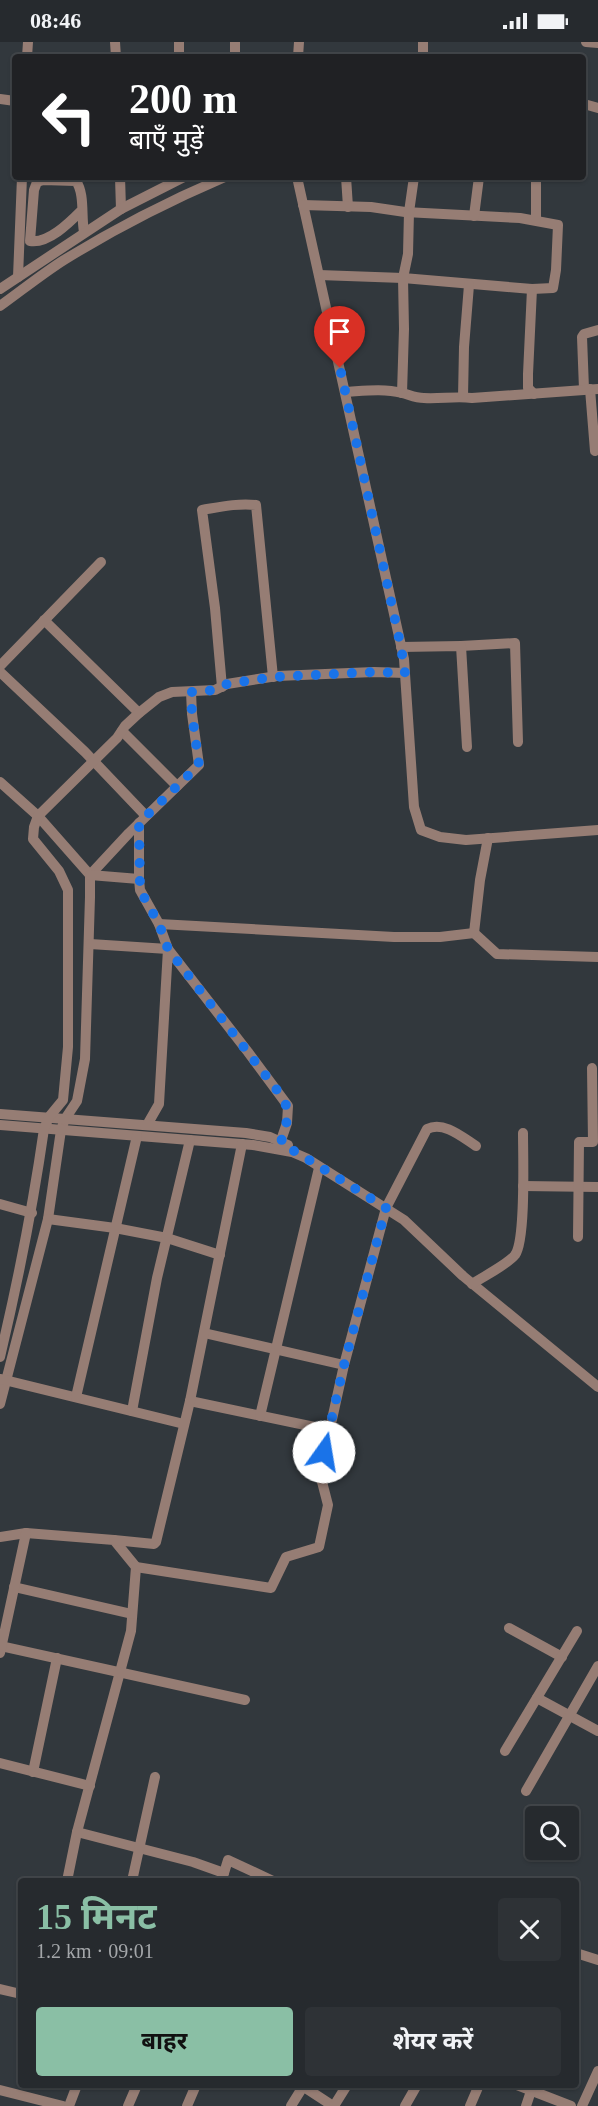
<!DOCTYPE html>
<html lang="hi">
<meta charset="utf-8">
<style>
:root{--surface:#262a2e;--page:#2e3236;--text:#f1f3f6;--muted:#a4a7aa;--line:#42464a;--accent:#8abfa5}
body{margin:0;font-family:"Times New Roman","Noto Sans Devanagari",serif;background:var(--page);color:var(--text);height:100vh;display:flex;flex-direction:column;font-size:22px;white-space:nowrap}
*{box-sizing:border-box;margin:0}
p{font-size:20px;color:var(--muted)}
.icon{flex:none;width:33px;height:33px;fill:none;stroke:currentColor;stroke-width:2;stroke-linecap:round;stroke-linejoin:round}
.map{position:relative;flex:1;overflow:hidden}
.panel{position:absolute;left:18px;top:1836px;width:561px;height:210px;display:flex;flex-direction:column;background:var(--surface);border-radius:6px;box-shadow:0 2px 4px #0004,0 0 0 2px var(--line)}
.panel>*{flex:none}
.hud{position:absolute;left:12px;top:12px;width:574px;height:126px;border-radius:6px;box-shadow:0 2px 4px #0004,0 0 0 2px var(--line);background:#202124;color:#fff;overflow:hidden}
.buttons{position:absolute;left:525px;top:1764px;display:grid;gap:12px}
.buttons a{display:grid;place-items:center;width:54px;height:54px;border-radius:6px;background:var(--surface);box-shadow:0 2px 4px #0004,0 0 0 2px var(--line);font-size:30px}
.pin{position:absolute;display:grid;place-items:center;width:51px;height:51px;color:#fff;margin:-62px -26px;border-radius:50% 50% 50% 0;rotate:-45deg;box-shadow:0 0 6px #0007}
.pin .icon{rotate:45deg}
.me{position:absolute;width:66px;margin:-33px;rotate:13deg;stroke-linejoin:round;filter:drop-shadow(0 0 4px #0008)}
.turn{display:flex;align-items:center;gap:21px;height:126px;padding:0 18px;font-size:27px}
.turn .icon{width:78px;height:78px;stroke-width:2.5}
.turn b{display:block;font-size:42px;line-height:51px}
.round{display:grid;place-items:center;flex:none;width:63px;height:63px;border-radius:6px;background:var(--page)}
.headline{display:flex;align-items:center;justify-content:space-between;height:102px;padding:0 18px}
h1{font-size:36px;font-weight:700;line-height:45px;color:var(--accent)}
.action{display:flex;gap:12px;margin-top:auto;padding:12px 18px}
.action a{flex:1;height:69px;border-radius:6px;background:var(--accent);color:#111;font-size:24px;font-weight:700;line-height:69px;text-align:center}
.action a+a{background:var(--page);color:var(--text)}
.status{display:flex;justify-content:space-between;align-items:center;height:42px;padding:0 30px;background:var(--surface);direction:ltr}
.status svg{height:16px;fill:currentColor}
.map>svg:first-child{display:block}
</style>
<div class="status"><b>08:46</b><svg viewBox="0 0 49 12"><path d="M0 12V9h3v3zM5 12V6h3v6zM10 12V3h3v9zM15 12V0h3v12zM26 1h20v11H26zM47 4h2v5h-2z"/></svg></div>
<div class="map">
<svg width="598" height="2064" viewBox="0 0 598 2064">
<rect width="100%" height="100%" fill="#32383d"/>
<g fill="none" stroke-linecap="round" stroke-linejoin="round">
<g stroke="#967d74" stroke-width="10">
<path d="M115,0L116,15"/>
<path d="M179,0V15"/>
<path d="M235,0V15"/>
<path d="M586,0L598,1"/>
<path d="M27,15L28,0"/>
<path d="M298,15L299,0"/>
<path d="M423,15V0"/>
<path d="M0,57L15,59"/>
<path d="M584,62L598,66"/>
<path d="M120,135L121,167"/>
<path d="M297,135L404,617L414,765L421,788L440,795L466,798L598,788"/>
<path d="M346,135L348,165"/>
<path d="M303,163L371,165L405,170L520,176L558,183L556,228L553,246L532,247L403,236L319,233"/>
<path d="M81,169C69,181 48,202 30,199L34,148L37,140L43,138L76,139C85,152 81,174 84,190"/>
<path d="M474,174L479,135"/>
<path d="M536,178V135"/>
<path d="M18,235L22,135"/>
<path d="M0,247L121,167L184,135"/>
<path d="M532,247L528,332V346L534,352"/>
<path d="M0,264C21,249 42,232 64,218C116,186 169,159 225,135"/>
<path d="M584,347L582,295L584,292L598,288"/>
<path d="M590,347L595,409"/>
<path d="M345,350C363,349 383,346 402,351C410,353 415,356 424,356C440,357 456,354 472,356L598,347"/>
<path d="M402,351L404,287L403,236L408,212L409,170L414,135"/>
<path d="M463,355L464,305L469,243"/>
<path d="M44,578L139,671"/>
<path d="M461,604L515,601L518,700"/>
<path d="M401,605L461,604L467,705"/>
<path d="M0,624L101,520"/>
<path d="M0,630L85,710L146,774"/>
<path d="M222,645L215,566L202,468C220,465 237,461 256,463L273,635"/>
<path d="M122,689L177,744"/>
<path d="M0,740L38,774L90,833V855L85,1017L77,1059L65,1077L61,1088L48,1177L0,1362"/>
<path d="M90,833L129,791L199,723L192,672L191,650"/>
<path d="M90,833L139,837V781"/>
<path d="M139,837L140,848L159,882L168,907L248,1010L288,1064L287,1081L278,1107"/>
<path d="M159,882L394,895H440L474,891"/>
<path d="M474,891L497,912L598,915"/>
<path d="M474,891L480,838L488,796"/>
<path d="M90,902L168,907L159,1062L147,1083"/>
<path d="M0,1072L246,1091L270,1095L288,1103"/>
<path d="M0,1083L253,1103L292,1110L306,1116L404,1178L463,1234L598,1345"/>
<path d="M523,1144L598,1145"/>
<path d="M0,1162L32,1171"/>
<path d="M48,1177L115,1186L167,1196L220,1213"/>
<path d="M578,1195L579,1100H593L592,1026"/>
<path d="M472,1242C484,1234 507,1223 515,1213C526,1198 523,1114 523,1091"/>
<path d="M204,1291L344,1323"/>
<path d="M0,1315C18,1239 33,1164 44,1087L49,1075L63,1058L68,1005V848L59,829L33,797L34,785L38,774L117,696L125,684L139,671L159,655L172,650L215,648L227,642L277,634L374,630L405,631"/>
<path d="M1,1337L184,1382"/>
<path d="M76,1355L137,1094"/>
<path d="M190,1359L329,1388"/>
<path d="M132,1369L157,1236L190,1098"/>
<path d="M260,1374L319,1126"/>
<path d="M0,1495L26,1491L114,1498L136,1525L131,1589L77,1790L67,1839"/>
<path d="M114,1498L154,1502L156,1500L190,1359L242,1102"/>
<path d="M136,1525L271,1546L286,1515L319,1505L328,1463L320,1432L344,1323L386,1166L427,1087C444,1079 462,1095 476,1104"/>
<path d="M14,1545L132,1572"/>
<path d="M509,1586L562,1615"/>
<path d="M0,1604L245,1658"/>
<path d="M0,1611L26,1491"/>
<path d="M537,1656L598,1689"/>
<path d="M505,1709L577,1589"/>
<path d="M0,1721L90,1744"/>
<path d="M33,1730L57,1616"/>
<path d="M526,1749L598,1624"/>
<path d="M77,1790L193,1820L224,1831L220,1839"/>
<path d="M224,1831L228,1818L273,1839"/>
<path d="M132,1839L155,1735"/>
<path d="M576,1911L598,1918"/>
<path d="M0,1947L21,1952"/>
<path d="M301,2043L333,2064"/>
<path d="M517,2043L571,2064"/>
<path d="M0,2048L63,2064"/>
<path d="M69,2064L77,2043"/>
<path d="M128,2064L137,2043"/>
<path d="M187,2064L196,2043"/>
<path d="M291,2064L304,2043"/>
<path d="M334,2064L347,2043"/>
<path d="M405,2064L417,2043"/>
<path d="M470,2064L479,2043"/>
<path d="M526,2064L531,2049"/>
<path d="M582,2064L598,2029"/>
</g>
</g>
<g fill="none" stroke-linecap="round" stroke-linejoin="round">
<path stroke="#1a73e8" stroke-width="10" stroke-dasharray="0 18" d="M324,1410L344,1323L386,1166L306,1116C294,1111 291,1105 281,1100C286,1083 291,1072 283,1056L168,907L159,882L140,848L139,781L199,723L192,672L191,650L215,648L227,642L273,635L374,630L405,631L401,605L340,326"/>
</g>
</svg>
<div class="buttons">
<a><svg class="icon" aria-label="search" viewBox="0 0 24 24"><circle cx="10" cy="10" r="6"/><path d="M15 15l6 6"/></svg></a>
</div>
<div class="pin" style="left:340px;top:326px;background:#d93025"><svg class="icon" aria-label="arrive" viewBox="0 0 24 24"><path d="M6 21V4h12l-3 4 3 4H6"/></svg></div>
<svg class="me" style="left:324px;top:1410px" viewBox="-20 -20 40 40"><circle r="19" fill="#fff"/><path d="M0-13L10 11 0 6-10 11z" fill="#1a73e8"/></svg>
<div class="hud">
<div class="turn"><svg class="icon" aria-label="left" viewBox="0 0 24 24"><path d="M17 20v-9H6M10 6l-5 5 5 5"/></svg><div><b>200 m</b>बाएँ मुड़ें</div></div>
</div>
<section class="panel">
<div class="headline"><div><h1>15 मिनट</h1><p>1.2 km · 09:01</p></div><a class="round"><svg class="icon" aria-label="close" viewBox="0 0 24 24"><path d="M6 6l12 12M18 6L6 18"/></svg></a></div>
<div class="action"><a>बाहर</a><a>शेयर करें</a></div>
</section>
</div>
